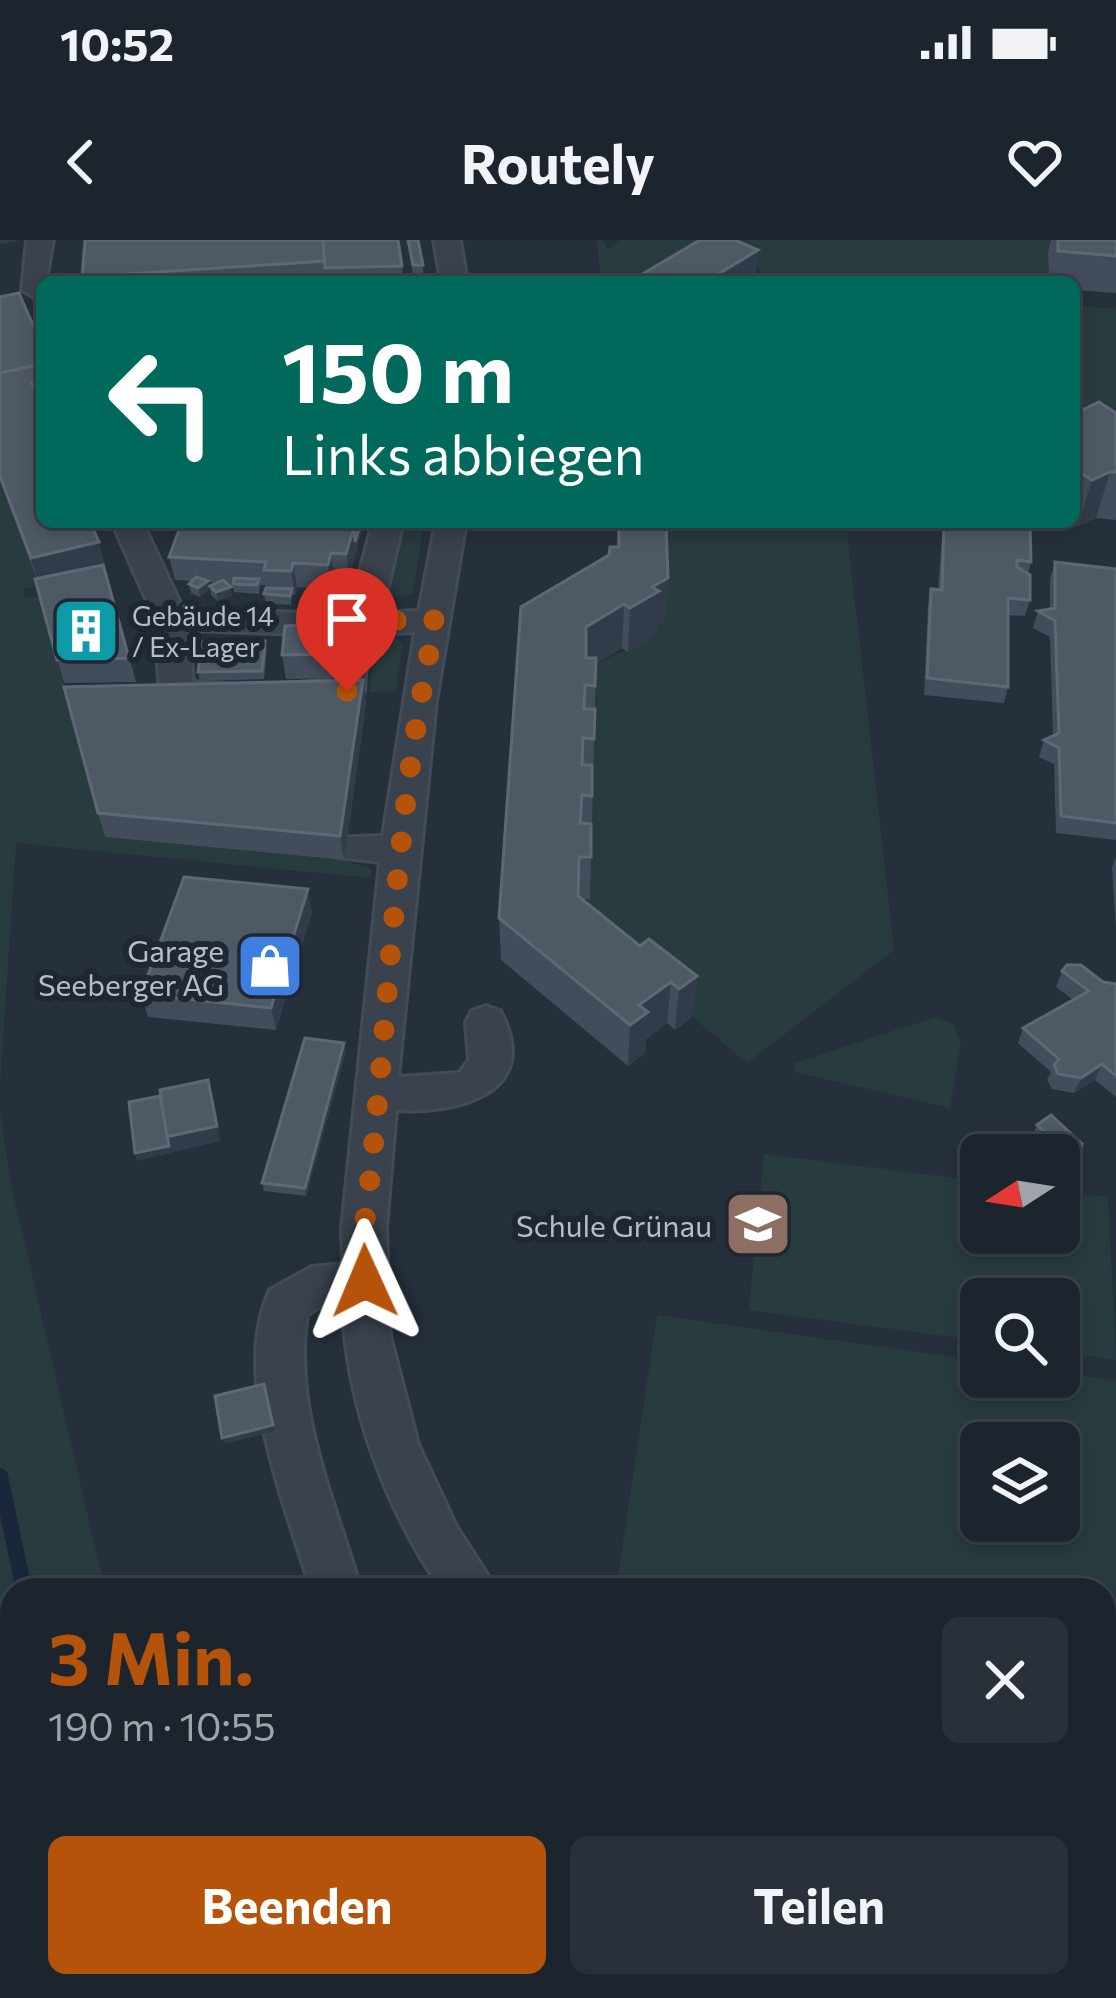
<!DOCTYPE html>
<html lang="de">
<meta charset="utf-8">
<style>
:root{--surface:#1c242e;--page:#29303a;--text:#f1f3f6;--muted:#a0a4aa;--line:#3a414a;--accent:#b45309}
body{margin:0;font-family:Commissioner,sans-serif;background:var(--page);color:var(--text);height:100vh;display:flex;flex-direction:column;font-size:45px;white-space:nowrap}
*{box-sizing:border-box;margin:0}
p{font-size:39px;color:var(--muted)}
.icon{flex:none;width:66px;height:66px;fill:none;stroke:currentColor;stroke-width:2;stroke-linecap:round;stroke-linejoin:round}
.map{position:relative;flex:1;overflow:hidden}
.side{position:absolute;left:0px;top:1338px;width:1116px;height:420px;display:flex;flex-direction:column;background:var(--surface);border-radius:36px 36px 0 0;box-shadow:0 6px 18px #0003,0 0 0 3px var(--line)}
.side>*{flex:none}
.top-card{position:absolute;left:36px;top:36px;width:1044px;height:252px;border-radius:18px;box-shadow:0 6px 18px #0003,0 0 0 3px var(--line);background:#00695c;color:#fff;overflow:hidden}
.needle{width:78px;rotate:258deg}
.tools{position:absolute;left:960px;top:894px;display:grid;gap:24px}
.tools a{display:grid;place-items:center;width:120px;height:120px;border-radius:18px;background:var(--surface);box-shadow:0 6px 18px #0003,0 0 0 3px var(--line);font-size:60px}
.pin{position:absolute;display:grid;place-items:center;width:102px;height:102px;color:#fff;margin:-123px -51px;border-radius:50% 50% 50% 0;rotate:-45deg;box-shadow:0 0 12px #0007}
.pin .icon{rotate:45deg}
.me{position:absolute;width:132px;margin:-66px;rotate:359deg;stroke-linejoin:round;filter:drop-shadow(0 0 9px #0008)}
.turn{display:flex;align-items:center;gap:42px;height:252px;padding:0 48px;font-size:54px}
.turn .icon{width:156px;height:156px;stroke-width:2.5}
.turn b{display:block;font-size:84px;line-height:102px}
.round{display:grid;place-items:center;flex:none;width:126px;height:126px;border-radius:18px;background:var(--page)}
.headline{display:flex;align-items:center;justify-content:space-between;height:204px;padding:0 48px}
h1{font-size:72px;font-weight:700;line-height:90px;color:var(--accent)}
.action{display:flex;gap:24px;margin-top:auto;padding:24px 48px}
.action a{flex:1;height:138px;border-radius:18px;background:var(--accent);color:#fff;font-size:48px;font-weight:700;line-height:138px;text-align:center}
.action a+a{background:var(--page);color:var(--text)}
.status{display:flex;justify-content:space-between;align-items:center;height:84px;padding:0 60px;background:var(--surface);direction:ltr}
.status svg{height:33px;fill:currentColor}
header{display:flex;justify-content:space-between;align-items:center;height:156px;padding:0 48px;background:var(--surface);font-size:54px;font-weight:700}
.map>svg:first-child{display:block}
</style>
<div class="status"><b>10:52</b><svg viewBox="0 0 49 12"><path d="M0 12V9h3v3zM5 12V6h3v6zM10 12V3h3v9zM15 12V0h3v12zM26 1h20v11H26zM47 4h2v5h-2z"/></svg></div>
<header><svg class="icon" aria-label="back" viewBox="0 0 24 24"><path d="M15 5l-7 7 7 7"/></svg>Routely<svg class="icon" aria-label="heart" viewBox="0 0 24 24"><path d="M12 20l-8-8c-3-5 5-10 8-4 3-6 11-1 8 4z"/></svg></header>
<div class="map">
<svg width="1116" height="1758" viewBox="0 0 1116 1758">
<rect width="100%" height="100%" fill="#26303d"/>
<g fill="#283b3e" fill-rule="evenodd">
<path d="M597,0H603L608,9L620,0H1060L1048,12L1049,42H770L775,37L709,11L650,42H601Z"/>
<path d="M1074,65L1116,69V203L1074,212Z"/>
<path d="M0,241L38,341L47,343L23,349L24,358L39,356L42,363L105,597L343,620L372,629L370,638L16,603L0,844Z"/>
<path d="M406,282H424L413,355L388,357Z"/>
<path d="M663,282H846L894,710L747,823L689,774L587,706L596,424L655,396Z"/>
<path d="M377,391L398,398L403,405L396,451L369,452Z"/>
<path d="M936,777L953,784L961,803L950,868L795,832L793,824Z"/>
<path d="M0,870L10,940L105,1350H12V1746H176L177,1758H0Z"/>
<path d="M764,914L981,941V993H1059V951L1108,957L1116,1120L1059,1112V1059H981V1101L749,1070Z"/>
<path d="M657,1075L981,1121V1137H1059V1133L1116,1141V1499L1104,1497V1350H616ZM981,1203H1059V1281H981Z"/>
<path d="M1116,1537V1668L1104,1663V1545Z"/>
<path d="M844,1746H984L1015,1758H843Z"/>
</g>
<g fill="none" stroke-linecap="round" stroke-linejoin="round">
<g stroke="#1a273a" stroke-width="16">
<path d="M0,1236L24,1350"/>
<path d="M86,1746L88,1758"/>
</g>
<defs>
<g id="minor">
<path d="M27,0H53L42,62L22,50Z"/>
<path d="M434,0H460L467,42H441Z"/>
<path d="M112,282H142L183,369L337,374L343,361L354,354L373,282H403L385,359L370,373L419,371L436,282H466L436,461L398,837L459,833L469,820L466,782L472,771L486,766L500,771C544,853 457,874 396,870L386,988L390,1096L418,1204L456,1286L497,1350H442C386,1271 345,1160 343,1063L321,1066L307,1075C292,1168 335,1262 361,1350H311C286,1265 230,1135 270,1050L312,1027L343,1024L342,988L380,622L332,616L327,607L332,598L383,596L415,392L368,394L364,451L359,459L288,460L283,452L288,444L331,440L335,395L188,390L193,442L238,445L243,453L238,461L165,462L160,454L155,379Z"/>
<path d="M1104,1699L1116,1704V1758L1083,1746H1104Z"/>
<path d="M446,1746H512L517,1758H451Z"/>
</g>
</defs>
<use href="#minor" stroke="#434b56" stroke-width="6"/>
<use href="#minor" fill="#3a424d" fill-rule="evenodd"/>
</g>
<g fill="#424c5a">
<path d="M85,0L402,26L403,42H83Z"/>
<path d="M407,0L423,25V33L413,34Z"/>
<path d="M1051,0H1116V53L1074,50V42H1049L1048,12Z"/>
<path d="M0,57L105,325L136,442L64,443L35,339H37L0,241Z"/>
<path d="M1116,173V280L1096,278L1078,286L1071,282H1074V174Z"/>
<path d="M364,282L349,338L334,337L331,349L297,347L295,355H292L291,365L266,363L264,354L266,345H260L259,354L234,352L233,344L226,343L232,356L218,361L211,355L210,346L216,343L208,342L210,349L200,357L191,353L189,344L192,341L175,340L169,317Z"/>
<path d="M617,282H666L668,338L665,381L657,387L656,395L628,412L622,408L596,424L590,660L582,659L640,706L697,736L692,777L675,790L667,783L646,799L645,813L628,826L501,720L499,678L609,315L617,307Z"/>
<path d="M943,282H1020L1031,322L1028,334L1030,360L1025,376L1008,375V447L1004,463L924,455L928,366L931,349L938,350Z"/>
<path d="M1055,322L1116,329V600L1056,593L1054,524L1039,517L1044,500L1053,496L1050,397L1033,388L1038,371L1050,369V339Z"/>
<path d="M265,401L267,410L264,439L200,441L198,432Z"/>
<path d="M337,408L334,438L286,439L282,415Z"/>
<path d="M363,440L366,464L344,620L105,597L98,573Z"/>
<path d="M1116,617V689L1112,627Z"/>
<path d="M312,672L276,790L148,777L141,754Z"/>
<path d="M1062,731L1103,742L1116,744V857L1095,840L1074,853L1052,849L1047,840L1051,832L1018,803L1023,788L1073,760L1056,747Z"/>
<path d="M344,803L346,811L306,956L264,951L262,943Z"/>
<path d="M1037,885L1082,904L1076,920L1062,919L1034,892Z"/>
</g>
<g fill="#313c4a">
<path d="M0,0H22L0,4Z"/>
<path d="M758,10L755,42H705Z"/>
<path d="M42,140V166L0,149Z"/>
<path d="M1110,232L1096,278L1078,286L1092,240Z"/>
<path d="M361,282H364L349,338L346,314L354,287Z"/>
<path d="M99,302L105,325L38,341L31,318Z"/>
<path d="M331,313L334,337L331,349L328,325Z"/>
<path d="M293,323L297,347L295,355L291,331Z"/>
<path d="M668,338L665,381L657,387L656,395L628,412L630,368L652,347Z"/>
<path d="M208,341L210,349L200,357L198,348Z"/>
<path d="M231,347L232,356L218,361L216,352Z"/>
<path d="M624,364L622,408L596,424L593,542L596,424L586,431V387Z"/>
<path d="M334,384L337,408L334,438L331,414Z"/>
<path d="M363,440L366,464L344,620L340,596Z"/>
<path d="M308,649L312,672L276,790L271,768Z"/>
<path d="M697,736L692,777L675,790L679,749Z"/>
<path d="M671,742L667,783L646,799L645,813L628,826L630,785L639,765Z"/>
<path d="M344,803L346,811L306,956L305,948Z"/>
<path d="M1102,824L1095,840L1074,853L1081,838Z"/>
<path d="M208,840L221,901L137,921L135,913L166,897Z"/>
<path d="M264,1144L275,1191L225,1204L222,1198Z"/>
</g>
<g fill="#4e5966" stroke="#5e6875" stroke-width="3">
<path d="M85,0H323L325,21L82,37Z"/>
<path d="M323,0H398L402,26L325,28Z"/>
<path d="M408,0H418L423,25H413Z"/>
<path d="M700,0H735L758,10L705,42H629Z"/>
<path d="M1058,0H1116V16L1058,11Z"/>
<path d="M19,53L42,106V124L0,133V57Z"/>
<path d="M42,124V141L32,143L42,167V282H90L99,302L31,318L0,236V133Z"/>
<path d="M1099,162L1116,173V232H1110L1092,240L1074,229V174Z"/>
<path d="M182,282H340L339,286L354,287L346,314L331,313L328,325L293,323L291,331L264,330L266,322L169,317Z"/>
<path d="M346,282H361L355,302L354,287L345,286Z"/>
<path d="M619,282H666L668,338L652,347L659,351L630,368L624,364L586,387V418H596L595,446L585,445L584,469H595L594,499L583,498L582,525H592V556L582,555L580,583L591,584V617H579L578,656L640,706L649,699L697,736L679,749L671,742L639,765L648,772L630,785L499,678L521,367L609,315L610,307H619Z"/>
<path d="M944,282L1030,283L1031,322L1017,320V327L1030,335V360L1008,358V447L927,438L931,349L942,350Z"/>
<path d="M1055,322L1116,329V583L1061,576L1059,508L1044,500L1059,493L1055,381L1038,371L1055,368Z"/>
<path d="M103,325L129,418L57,420L35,339Z"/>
<path d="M196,337L208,341L198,348L189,344Z"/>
<path d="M234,338L259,339L257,345L233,344Z"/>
<path d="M223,340L231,347L216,352L210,346Z"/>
<path d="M266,348L292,349L290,356L264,354Z"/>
<path d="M334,384L331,414L282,415L285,386Z"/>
<path d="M265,401L262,431L198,432L202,402Z"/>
<path d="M363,440L340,596L98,573L64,447Z"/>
<path d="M184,637L308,649L271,768L141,754Z"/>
<path d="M1067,725H1081L1103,742L1116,744V836L1102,824L1081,838L1058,834L1054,825L1059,819L1023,788L1089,751L1062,731Z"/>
<path d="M305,798L344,803L305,948L262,943Z"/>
<path d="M208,840L217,886L166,897L160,850Z"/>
<path d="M160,856L169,906L135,913L129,862Z"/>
<path d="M1051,875L1082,904L1080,912L1065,911L1037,885Z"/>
<path d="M264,1144L273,1185L222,1198L215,1156Z"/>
</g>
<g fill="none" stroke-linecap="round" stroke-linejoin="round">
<path stroke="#b45309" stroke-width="21" stroke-dasharray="0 37.8" d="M347,451L353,381L436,380C392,580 390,786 364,988L365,1041"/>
</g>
<defs>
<symbol id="building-square" viewBox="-11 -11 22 22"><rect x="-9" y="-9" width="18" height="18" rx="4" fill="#0f9aa8" stroke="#1f2732"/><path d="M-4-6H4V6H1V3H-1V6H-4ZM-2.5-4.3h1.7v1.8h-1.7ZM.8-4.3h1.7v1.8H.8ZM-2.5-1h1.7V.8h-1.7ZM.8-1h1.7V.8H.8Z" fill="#fff"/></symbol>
<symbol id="shop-square" viewBox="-11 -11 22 22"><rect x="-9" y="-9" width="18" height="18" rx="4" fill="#3f7fe0" stroke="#1f2732"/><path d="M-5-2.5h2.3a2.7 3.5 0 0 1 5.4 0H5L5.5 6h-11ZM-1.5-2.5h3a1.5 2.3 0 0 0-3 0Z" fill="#fff"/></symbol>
<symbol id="school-square" viewBox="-11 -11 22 22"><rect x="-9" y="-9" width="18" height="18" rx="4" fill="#8d6e63" stroke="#1f2732"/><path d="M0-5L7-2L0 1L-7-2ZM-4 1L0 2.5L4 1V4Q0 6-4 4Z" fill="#fff"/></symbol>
</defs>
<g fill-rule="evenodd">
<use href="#building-square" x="48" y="353" width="76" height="76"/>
<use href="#shop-square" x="232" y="688" width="76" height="76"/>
<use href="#school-square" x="720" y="946" width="76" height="76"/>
</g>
<g text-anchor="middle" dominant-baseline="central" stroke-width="12" stroke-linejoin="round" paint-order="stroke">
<g font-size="27" fill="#b6bdc8" stroke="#1f2732" text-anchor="start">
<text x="132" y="375">Gebäude 14<tspan x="132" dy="31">/ Ex-Lager</tspan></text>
</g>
<g font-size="30" fill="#b6bdc8" stroke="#1f2732" text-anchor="end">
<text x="224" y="709">Garage<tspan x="224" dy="34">Seeberger AG</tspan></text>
<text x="712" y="984">Schule Grünau</text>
</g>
</g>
</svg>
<div class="tools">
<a><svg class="needle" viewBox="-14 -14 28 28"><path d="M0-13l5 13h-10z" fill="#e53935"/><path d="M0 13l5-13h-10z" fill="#a0a4aa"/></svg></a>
<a><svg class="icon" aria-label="search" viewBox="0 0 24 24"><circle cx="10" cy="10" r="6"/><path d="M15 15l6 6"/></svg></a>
<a><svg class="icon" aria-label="layers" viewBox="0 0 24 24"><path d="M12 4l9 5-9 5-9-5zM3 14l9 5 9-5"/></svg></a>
</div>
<div class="pin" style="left:347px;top:451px;background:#d93025"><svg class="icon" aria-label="arrive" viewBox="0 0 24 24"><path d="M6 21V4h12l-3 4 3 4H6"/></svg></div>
<svg class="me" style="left:365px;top:1041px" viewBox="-20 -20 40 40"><path d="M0-17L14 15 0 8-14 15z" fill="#b45309" stroke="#fff" stroke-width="4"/></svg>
<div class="top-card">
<div class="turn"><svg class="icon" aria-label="left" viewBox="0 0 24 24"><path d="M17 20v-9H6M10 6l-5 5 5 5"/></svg><div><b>150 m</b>Links abbiegen</div></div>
</div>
<section class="side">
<div class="headline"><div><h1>3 Min.</h1><p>190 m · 10:55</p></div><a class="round"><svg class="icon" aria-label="close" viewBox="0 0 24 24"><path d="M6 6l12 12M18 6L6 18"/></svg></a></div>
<div class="action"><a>Beenden</a><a>Teilen</a></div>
</section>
</div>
